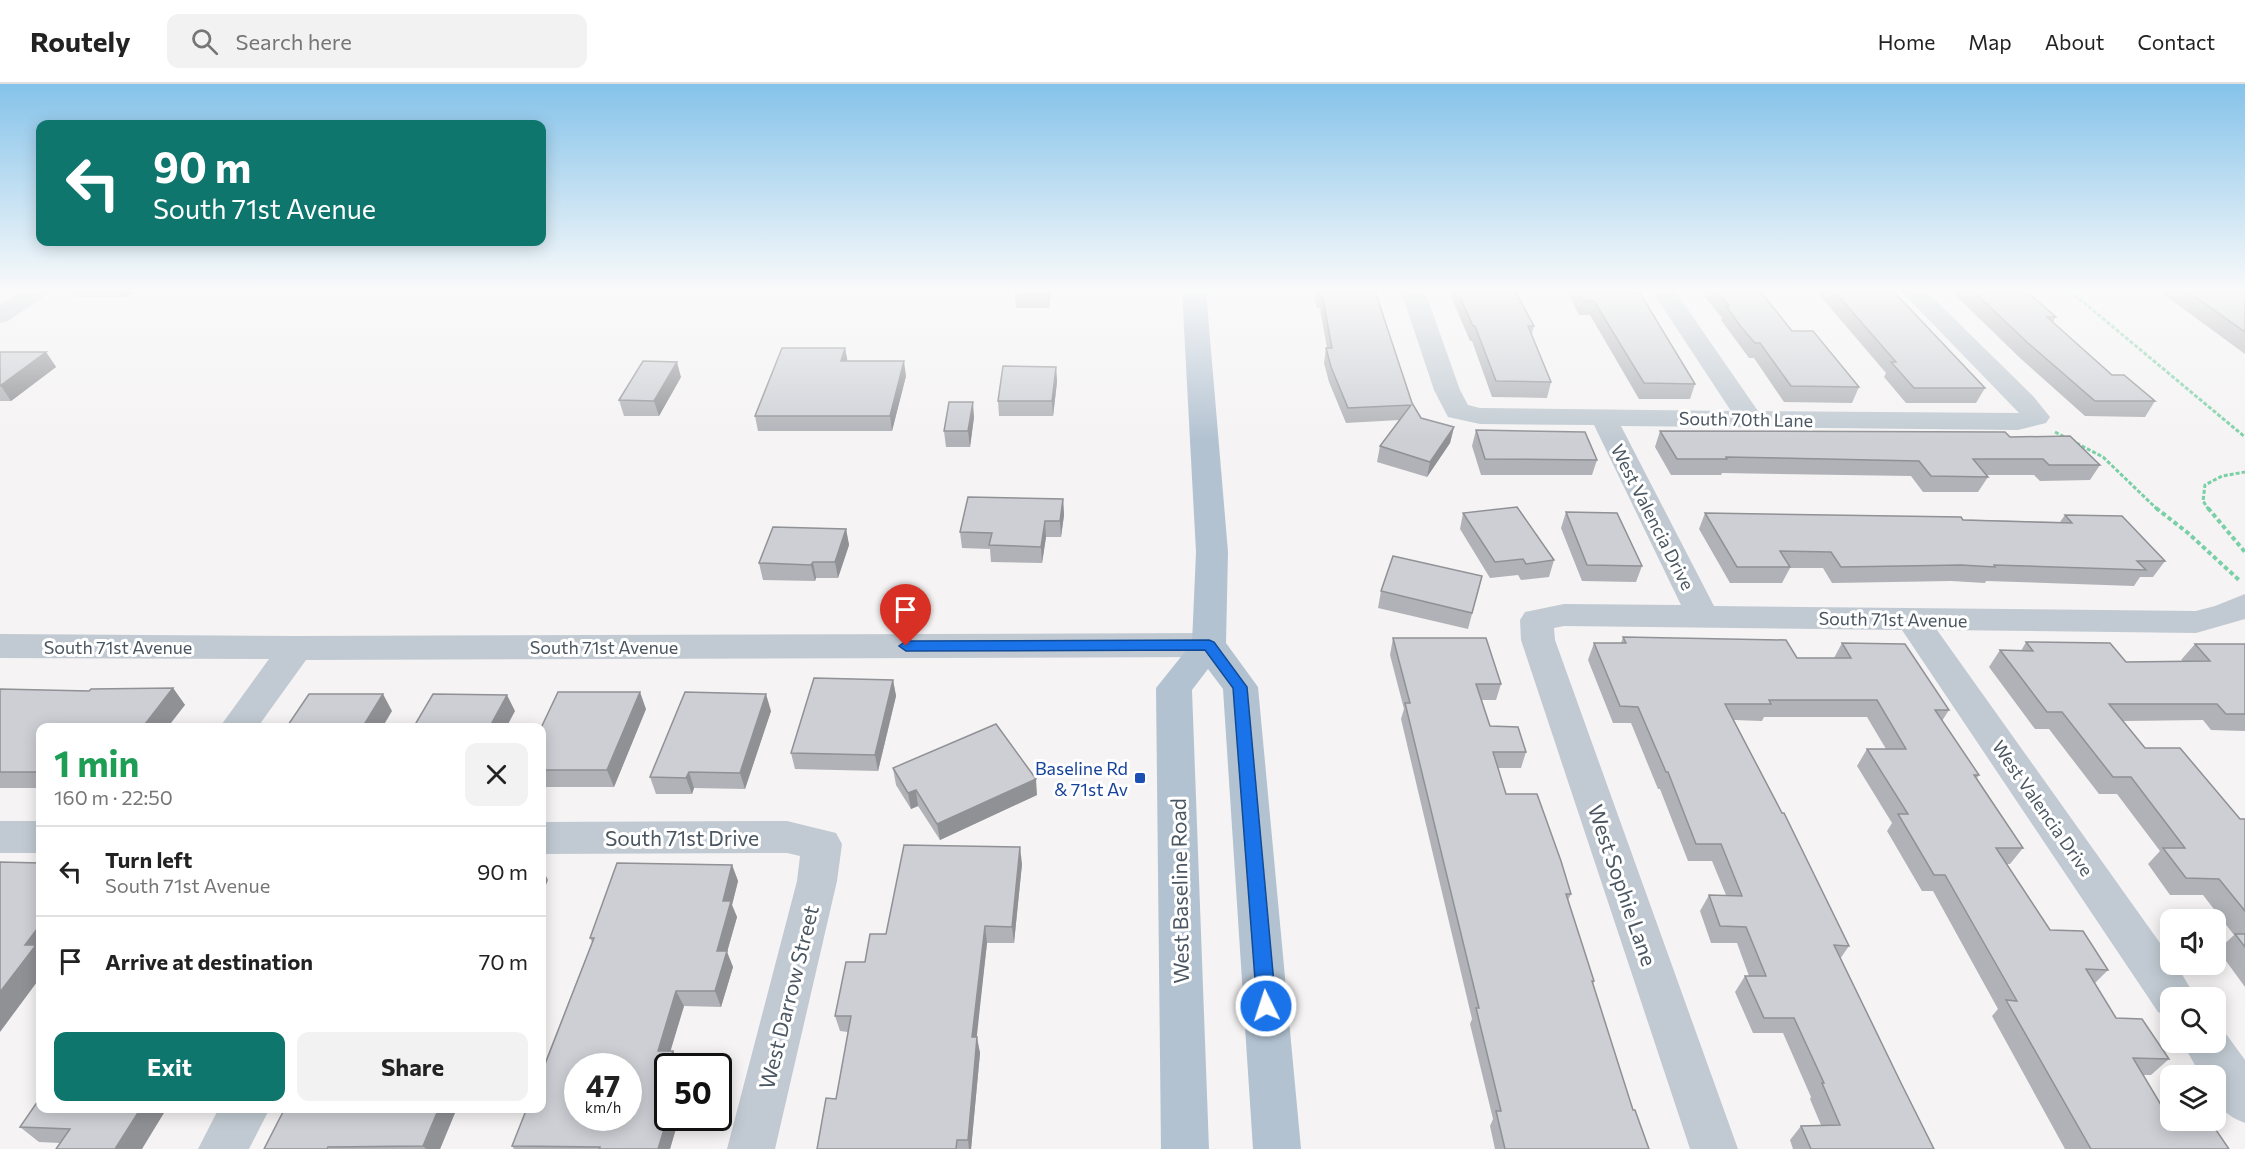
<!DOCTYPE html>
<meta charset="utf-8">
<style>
:root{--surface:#fff;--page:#f2f2f2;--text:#222;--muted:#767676;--line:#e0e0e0;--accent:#0f766e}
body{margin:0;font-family:Commissioner,sans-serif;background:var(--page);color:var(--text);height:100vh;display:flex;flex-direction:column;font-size:22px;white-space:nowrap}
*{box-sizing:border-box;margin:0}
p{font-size:20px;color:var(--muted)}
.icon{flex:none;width:33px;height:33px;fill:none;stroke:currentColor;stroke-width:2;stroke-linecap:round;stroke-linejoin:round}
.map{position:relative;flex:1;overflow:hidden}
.drawer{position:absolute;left:36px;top:639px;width:510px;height:390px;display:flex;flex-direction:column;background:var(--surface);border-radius:12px;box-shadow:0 3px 15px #0003}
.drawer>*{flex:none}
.hud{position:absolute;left:36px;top:36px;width:510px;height:126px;border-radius:12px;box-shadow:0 3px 15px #0003;background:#0f766e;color:#fff;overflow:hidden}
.buttons{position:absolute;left:2160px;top:825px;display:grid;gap:12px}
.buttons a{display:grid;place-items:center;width:66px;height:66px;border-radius:12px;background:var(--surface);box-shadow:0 3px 15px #0003;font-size:30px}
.speed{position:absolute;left:564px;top:969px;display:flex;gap:12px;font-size:30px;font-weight:700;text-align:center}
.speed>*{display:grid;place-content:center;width:78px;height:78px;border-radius:50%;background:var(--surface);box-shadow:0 3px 15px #0003;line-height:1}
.speed small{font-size:15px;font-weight:400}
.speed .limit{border:3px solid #111;border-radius:9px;background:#fff;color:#111}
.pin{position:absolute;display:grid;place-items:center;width:51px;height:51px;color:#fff;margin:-62px -26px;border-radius:50% 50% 50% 0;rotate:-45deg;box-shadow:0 0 6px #0007}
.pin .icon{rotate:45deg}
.me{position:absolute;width:66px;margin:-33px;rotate:356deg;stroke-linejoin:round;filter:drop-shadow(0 0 4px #0008)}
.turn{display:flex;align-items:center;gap:21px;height:126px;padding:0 18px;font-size:27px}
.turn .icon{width:78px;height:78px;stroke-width:2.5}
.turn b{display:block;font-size:42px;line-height:51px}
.round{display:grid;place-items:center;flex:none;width:63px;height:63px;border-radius:12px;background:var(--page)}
.summary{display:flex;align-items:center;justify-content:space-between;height:102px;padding:0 18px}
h1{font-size:36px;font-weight:700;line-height:45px;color:#1e9e55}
.button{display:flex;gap:12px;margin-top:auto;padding:12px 18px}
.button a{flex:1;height:69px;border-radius:12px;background:var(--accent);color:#fff;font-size:24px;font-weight:700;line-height:69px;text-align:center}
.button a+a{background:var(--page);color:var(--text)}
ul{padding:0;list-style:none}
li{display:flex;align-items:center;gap:18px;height:90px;padding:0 18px;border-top:2px solid var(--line)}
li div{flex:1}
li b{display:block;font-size:22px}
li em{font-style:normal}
header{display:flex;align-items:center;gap:36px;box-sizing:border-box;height:84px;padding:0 30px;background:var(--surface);border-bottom:2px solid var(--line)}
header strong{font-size:28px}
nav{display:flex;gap:33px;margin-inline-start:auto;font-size:21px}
.search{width:420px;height:54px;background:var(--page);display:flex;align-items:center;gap:15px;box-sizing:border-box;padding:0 21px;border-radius:12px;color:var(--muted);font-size:22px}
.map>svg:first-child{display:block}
</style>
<header>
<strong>Routely</strong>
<div class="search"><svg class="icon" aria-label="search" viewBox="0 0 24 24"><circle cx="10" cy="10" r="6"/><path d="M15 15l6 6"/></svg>Search here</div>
<nav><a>Home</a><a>Map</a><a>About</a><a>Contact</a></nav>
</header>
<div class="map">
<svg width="2245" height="1065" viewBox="0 0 2245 1065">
<rect width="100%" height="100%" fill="#f5f3f3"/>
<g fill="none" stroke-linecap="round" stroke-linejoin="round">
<g stroke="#7ad0a6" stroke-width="3" stroke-dasharray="4 2" stroke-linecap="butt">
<path d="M2070,207L2245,353"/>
<path d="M2055,348L2103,373L2158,426"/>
<path d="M2209,426L2203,417L2205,401L2222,392L2245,388"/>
</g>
<g stroke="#7ad0a6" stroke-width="4" stroke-dasharray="4.5 3" stroke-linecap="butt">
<path d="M2156,424L2188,449L2239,496"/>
<path d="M2208,424L2245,468"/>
</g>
<g fill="#c1cad2" fill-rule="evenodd">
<path d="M22,207H49L45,212L8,237L0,239V221Z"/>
<path d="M1401,207H1425L1460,306L1468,321L1480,324L1731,327L1652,207H1675L1758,327L2019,329L1901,207H1926L2033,312L2050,333L2046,339L2018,346L1621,342L1714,522L2196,527L2215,522L2245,510V535L2196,549L1937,546L2170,873V880H2176L2196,914H2170V933L2158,928L1902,546L1564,542L1554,544L1555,556L1738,1065H1690L1521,556L1520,536L1525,528L1564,520L1681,521L1594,341L1480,340L1448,333L1434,306Z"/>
<path d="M1209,549L1221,553L1226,561L1221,569L1209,573L306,576L257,644H219L269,575L0,574V550L296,552Z"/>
<rect x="0" y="737" width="40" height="32"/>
<path d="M787,737L836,749L842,760L837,797L775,1065H727L797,797L800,772L787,769L542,770V738Z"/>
<path d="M2216,941L2221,943L2245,976V1039C2219,1029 2216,1018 2216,992H2201L2182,958H2216Z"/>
<path d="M219,1024H270L249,1065H198Z"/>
</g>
<path fill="#b3c2d1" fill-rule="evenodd" d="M1182,207H1206L1228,468L1226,559L1258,603L1301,1065H1253L1223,605L1208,585L1192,606L1209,1065H1161L1156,604L1192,559L1196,468Z"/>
</g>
<g fill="#b0b2b7">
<path d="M72,207H134L126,213H75Z"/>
<path d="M1051,207L1049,224H1016L1015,210Z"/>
<path d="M1313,207H1377V211L1412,319L1421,334L1454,343L1450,359L1427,393L1377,378L1380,362L1399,336L1346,339L1329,298L1324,279L1326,264H1327L1320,224H1317Z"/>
<path d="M1449,207H1515L1534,242L1532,251L1551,298L1547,314L1492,313L1472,257H1470L1452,215Z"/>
<path d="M1567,207H1635L1695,300L1690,315H1639L1590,231H1579Z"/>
<path d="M1700,207H1760L1792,247L1859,303L1852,319L1784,318L1754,274H1749L1721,236L1722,234Z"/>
<path d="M1816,207H1893L1985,304L1976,319H1906L1884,293L1886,289Z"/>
<path d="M1951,207H2026L2056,233L2053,238L2112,291L2155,317L2145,333L2085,332L2020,274Z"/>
<path d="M2159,207H2245V270Z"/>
<path d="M845,264L847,277L906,292L892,347H758L755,332Z"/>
<path d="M0,268H46L56,283L11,317H0Z"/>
<path d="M1056,283L1057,298L1053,332H999L998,317Z"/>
<path d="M681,293L659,332H624L619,316Z"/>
<path d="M974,333L970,363H946L944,347Z"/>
<path d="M1476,346L1597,376L1592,391H1481L1472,362Z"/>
<path d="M1660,347L2010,353L2100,381L2090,396L2040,397L2034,391H1986L1988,393L1978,408H1923L1911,392L1722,389L1721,391H1671L1655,363Z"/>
<path d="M1063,415L1064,431L1061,453H1046L1042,479L991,478L990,465L962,464L960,448Z"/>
<path d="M1566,428L1642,482L1636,498L1582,497L1561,444Z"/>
<path d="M1463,429L1554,476L1549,493L1521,496L1518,491L1490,494L1460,445Z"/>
<path d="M1705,429L2060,438L2065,431L2165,477L2153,493H2140L2134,502L1986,497L1985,499L1951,497L1832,499L1823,484H1790L1782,499H1730L1699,445Z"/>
<path d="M846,445L849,461L838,494H816L815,497L763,496L759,479Z"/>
<path d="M1482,492L1468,545L1378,524L1381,507Z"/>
<path d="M1623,553L1797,574H1834L1842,559L1949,626L1942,637L1979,691L1977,694L2023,764L2010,780H2007L2050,846L2108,886L2094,900L2116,934L2169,975L2151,991H2143L2176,1045L2229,1065H2065L1992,932L1998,925L1933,807H1922L1887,747L1892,739L1857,682L1867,665H1886L1867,633H1764L1762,637L1734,636L1849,862L1840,875L1901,999L1934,1065H1793L1790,1056L1801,1042L1821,1041L1810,1015L1811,1013L1783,949H1753L1735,908L1745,892H1749L1737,859H1711L1700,827L1709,811H1726L1712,777H1688L1660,705H1658L1631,639H1613L1588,576L1594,559H1621Z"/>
<path d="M1393,554L1501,600L1496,616H1482L1490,642L1526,668L1521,684H1498L1506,710L1571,810L1568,816L1594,897L1593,900L1633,1026L1649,1065H1495L1490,1042L1493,1035L1470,940L1472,935L1401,635L1404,625L1390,571Z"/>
<path d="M2026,558L2126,578L2183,577L2181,576L2195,560H2245V647L2211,646L2203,636L2123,637L2145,664L2240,735H2245V903L2218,866L2234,851L2203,811H2170L2148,780L2160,767L2117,710H2099L2049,645H2035L1989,583L2000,566L2021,567Z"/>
<path d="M893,596L896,612L878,687L795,685L791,669Z"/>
<path d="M173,604L185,621L40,644V704H0V605L89,607Z"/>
<path d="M646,625L614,703H542V644Z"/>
<path d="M771,627L745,705L694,704L692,710H656L650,693Z"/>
<path d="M893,684L1037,711L940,756L918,722L911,725L896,701Z"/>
<path d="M1022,780L1014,859H987L976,953L980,969L971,1065H817L836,1015L848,948L840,947L835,932L865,878L886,850Z"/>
<path d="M732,781L738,797L732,821L737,833L727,868L733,883L721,923L684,922L670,967H673L680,982H668V1034H679L670,1065H514L512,1062L592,858L590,854Z"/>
<path d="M167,1024L60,1059L39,1058L20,1043Z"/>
<path d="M285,1024H457L440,1065H264Z"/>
</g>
<g fill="#909195">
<path d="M122,207H134L126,213Z"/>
<path d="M1049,207H1051L1049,224Z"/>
<path d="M845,264L848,279L841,277Z"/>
<path d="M46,268L56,283L11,317L1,302Z"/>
<path d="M904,277L906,292L892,347L890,332Z"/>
<path d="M677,278L681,293L659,332L654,317Z"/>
<path d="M1056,283L1057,298L1053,332L1052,317Z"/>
<path d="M973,318L974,333L970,363L968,347Z"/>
<path d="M1454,343L1450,359L1427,393L1430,378Z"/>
<path d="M1063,415L1064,431L1061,453L1060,437Z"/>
<path d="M1045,437L1046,453L1042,479L1041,463Z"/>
<path d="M846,445L849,461L838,494L835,478Z"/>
<path d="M813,478L816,494L815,497L811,481Z"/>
<path d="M893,596L896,612L878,687L875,671Z"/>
<path d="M173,604L185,621L167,644H142Z"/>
<path d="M640,608L646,625L614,703L607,686Z"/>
<path d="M383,610L392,627L382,644H362Z"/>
<path d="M766,610L771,627L745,705L740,689Z"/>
<path d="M507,611L515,627L506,644H489Z"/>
<path d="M689,688L694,704L692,710L686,694Z"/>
<path d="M1036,695L1037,711L940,756L937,740Z"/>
<path d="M916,706L918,722L911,725L908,709Z"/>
<path d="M1020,763L1022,780L1014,859L1012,843Z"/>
<path d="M732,781L738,797L732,821L737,833L727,868L733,883L721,923L715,907L717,867L723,817Z"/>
<path d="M542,784L548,796L542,811Z"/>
<path d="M40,841V894L0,948V908L25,861Z"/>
<path d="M985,842L987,859L975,969L972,953Z"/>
<path d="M676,907L684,922L666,982L658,967Z"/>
<path d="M977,953L980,969L971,1065H969L968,1056Z"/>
<path d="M673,967L681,982H668Z"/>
<path d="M141,1024H167L142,1065H115Z"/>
<path d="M439,1024H457L440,1065H426L423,1062Z"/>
<path d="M668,1032V1034H679L670,1065H658Z"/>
</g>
<g fill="#cdcfd5" stroke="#909195" stroke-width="1.5" fill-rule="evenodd">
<path d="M1016,207H1049V210H1015Z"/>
<path d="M1318,207H1375L1412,319L1421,334L1454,343L1430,378L1380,362L1411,321L1348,324L1331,283L1326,264H1332L1322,210H1318Z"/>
<path d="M1457,207H1515L1534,242H1528L1551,298L1496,297L1475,242H1473Z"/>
<path d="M1578,207H1635L1636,209H1640L1695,300L1644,299L1594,217H1583Z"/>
<path d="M1717,207H1760L1792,247H1813L1859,303L1791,302L1760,259H1755L1741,243L1726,222H1729Z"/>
<path d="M1834,207H1893L1985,304H1914L1891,278H1896Z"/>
<path d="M1973,207H2026L2056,233H2047L2112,291H2124L2155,317H2095L2028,259Z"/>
<path d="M2187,207H2245V248Z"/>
<path d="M782,264H845L841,277H904L890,332H755Z"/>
<path d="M0,268H46L0,302Z"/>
<path d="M643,277L677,278L654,317L619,316Z"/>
<path d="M1003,282L1056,283L1052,317H998Z"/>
<path d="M949,318H973L968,347H944Z"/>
<path d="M1476,346L1585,348L1597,376L1485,375Z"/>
<path d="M1660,347L2005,348L2010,353L2070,352L2100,381H2049L2043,375H1973L1988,393L1931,392L1919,377L1726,373L1727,375H1677Z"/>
<path d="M968,413L1063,415L1060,437H1045L1041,463L989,461L992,449L960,448Z"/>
<path d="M1517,423L1554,476L1526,480L1523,475L1495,478L1463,429Z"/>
<path d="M1566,428L1617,429L1642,482L1587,481Z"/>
<path d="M1705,429L1961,433L1963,436L2072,439L2065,431L2122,432L2165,477H2137L2146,486L1994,481L1995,483L1961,481L1841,483L1831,468L1780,467L1790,483H1737Z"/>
<path d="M773,443L846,445L835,478H813L811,481L759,479Z"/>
<path d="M1393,472L1482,492L1472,529L1381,507Z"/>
<path d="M1623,553L1786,556L1797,574H1851L1842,559L1905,560L1949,626H1935L1979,691H1974L2023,764H1996L2050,846L2083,847L2108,886L2086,885L2116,934L2142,935L2169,975L2133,974L2170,1036L2176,1045L2216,1046L2229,1065H2091L2006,916L2017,917L1945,791H1934L1898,730H1908L1867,665H1906L1877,616H1769L1771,620H1725L1782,729H1784L1849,862L1834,861L1901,999L1934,1065H1811L1801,1042L1840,1041L1822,999H1824L1794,934H1764L1745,892H1766L1746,843L1720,842L1709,811L1742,812L1721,760H1696L1668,688H1666L1638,623L1620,622L1594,559H1626Z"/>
<path d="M1393,554H1486L1501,600H1476L1490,642L1518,643L1526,668H1493L1506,710H1537L1561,777L1571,810H1566L1594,897H1592L1633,1026H1635L1649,1065H1505L1496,1027H1501L1476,924H1479L1405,619H1410Z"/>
<path d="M2026,558L2110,559L2126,578L2210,577L2195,560H2245V630H2226L2217,620H2109L2145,664H2180L2240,735H2245V827L2219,795L2186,794L2163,764H2185L2131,693H2113L2062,628H2047L2000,566L2033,567Z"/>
<path d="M814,594L893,596L875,671L791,669Z"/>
<path d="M173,604L142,644H40V688H0V605L89,607L91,605Z"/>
<path d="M558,608H640L607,686H542L541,644Z"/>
<path d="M685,608L766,610L740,689L689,688L686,694L650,693Z"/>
<path d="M309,610H383L362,644H286Z"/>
<path d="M433,610L507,611L489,644H413Z"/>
<path d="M996,640L1036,695L937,740L916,706L908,709L893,684Z"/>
<path d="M904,761L1020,763L1012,843L985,842L972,953H977L968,1056H957L956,1065H817L826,1014L836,1015L851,932H835L846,878H865L870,850H886Z"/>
<path d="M0,778L40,779V841L25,861H36L0,908Z"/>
<path d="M617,779L732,781L723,817H731L717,867H727L715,907H676L658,967H673L668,982L665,995H668V1032L658,1065H599L600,1063L512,1062L527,1024H542V988L594,854H590ZM578,982H628V1034H578Z"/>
<path d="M2235,850H2245V863Z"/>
<path d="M40,1014V1024H141L115,1065H56L70,1045L20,1043Z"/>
<path d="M285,1024H439L423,1062L328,1063L327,1065H264Z"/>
</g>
<linearGradient id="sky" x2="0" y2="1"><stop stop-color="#85c3ea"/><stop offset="0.58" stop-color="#fafafa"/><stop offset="1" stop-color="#fafafa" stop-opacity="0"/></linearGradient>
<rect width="2245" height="356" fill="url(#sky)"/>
<path fill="#1a73e8" stroke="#114b97" stroke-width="1.5" d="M1209,556L1214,558L1247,603L1276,922L1273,928L1266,931L1260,928L1257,922L1233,604L1205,566L906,567L899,562L906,557Z"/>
<rect fill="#1a4fb4" stroke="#fff" stroke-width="2" x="1134" y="688" width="12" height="12" rx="3"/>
<g text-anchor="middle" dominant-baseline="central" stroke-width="6" stroke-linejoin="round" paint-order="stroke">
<g font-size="18" fill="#4a5661" stroke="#fff">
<text transform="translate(1746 335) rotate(1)">South 70th Lane</text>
<text transform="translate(1653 433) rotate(63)">West Valencia Drive</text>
<text transform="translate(1893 535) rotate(1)">South 71st Avenue</text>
<text x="118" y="563">South 71st Avenue</text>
<text x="604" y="563">South 71st Avenue</text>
<text transform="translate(2043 724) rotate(55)">West Valencia Drive</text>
</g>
<g font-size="18" fill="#164399" stroke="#fff" text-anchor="end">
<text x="1128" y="684">Baseline Rd<tspan x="1128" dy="21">&amp; 71st Av</tspan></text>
</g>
<g font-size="21" fill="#4a5661" stroke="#fff">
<text x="682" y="753">South 71st Drive</text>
<text transform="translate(1623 801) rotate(71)">West Sophie Lane</text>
<text transform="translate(1179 807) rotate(-91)">West Baseline Road</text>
<text transform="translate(788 913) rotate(-76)">West Darrow Street</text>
</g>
</g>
</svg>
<div class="buttons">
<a><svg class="icon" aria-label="sound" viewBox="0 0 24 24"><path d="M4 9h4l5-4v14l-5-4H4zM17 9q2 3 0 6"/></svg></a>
<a><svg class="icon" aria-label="search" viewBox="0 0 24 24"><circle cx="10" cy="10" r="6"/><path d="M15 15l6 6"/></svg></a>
<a><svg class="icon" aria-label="layers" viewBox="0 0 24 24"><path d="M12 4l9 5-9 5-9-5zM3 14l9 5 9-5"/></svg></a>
</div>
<div class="speed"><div>47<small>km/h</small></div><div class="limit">50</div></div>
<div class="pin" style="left:906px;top:562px;background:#d93025"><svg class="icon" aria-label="arrive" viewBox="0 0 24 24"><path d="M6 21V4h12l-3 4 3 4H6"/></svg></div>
<svg class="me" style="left:1266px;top:922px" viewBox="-20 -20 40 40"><circle r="17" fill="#1a73e8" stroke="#fff" stroke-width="3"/><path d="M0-11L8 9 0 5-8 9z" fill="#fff"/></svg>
<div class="hud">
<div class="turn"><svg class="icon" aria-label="left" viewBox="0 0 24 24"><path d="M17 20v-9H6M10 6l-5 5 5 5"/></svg><div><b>90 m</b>South 71st Avenue</div></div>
</div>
<section class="drawer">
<div class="summary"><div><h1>1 min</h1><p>160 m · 22:50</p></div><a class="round"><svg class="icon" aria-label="close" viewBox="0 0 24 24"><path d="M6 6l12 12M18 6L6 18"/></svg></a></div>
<ul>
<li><svg class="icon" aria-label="left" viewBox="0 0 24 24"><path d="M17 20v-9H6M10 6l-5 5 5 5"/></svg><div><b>Turn left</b><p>South 71st Avenue</p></div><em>90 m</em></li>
<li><svg class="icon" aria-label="arrive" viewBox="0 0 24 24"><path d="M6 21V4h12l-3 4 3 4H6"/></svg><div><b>Arrive at destination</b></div><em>70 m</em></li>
</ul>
<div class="button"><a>Exit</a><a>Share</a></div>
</section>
</div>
